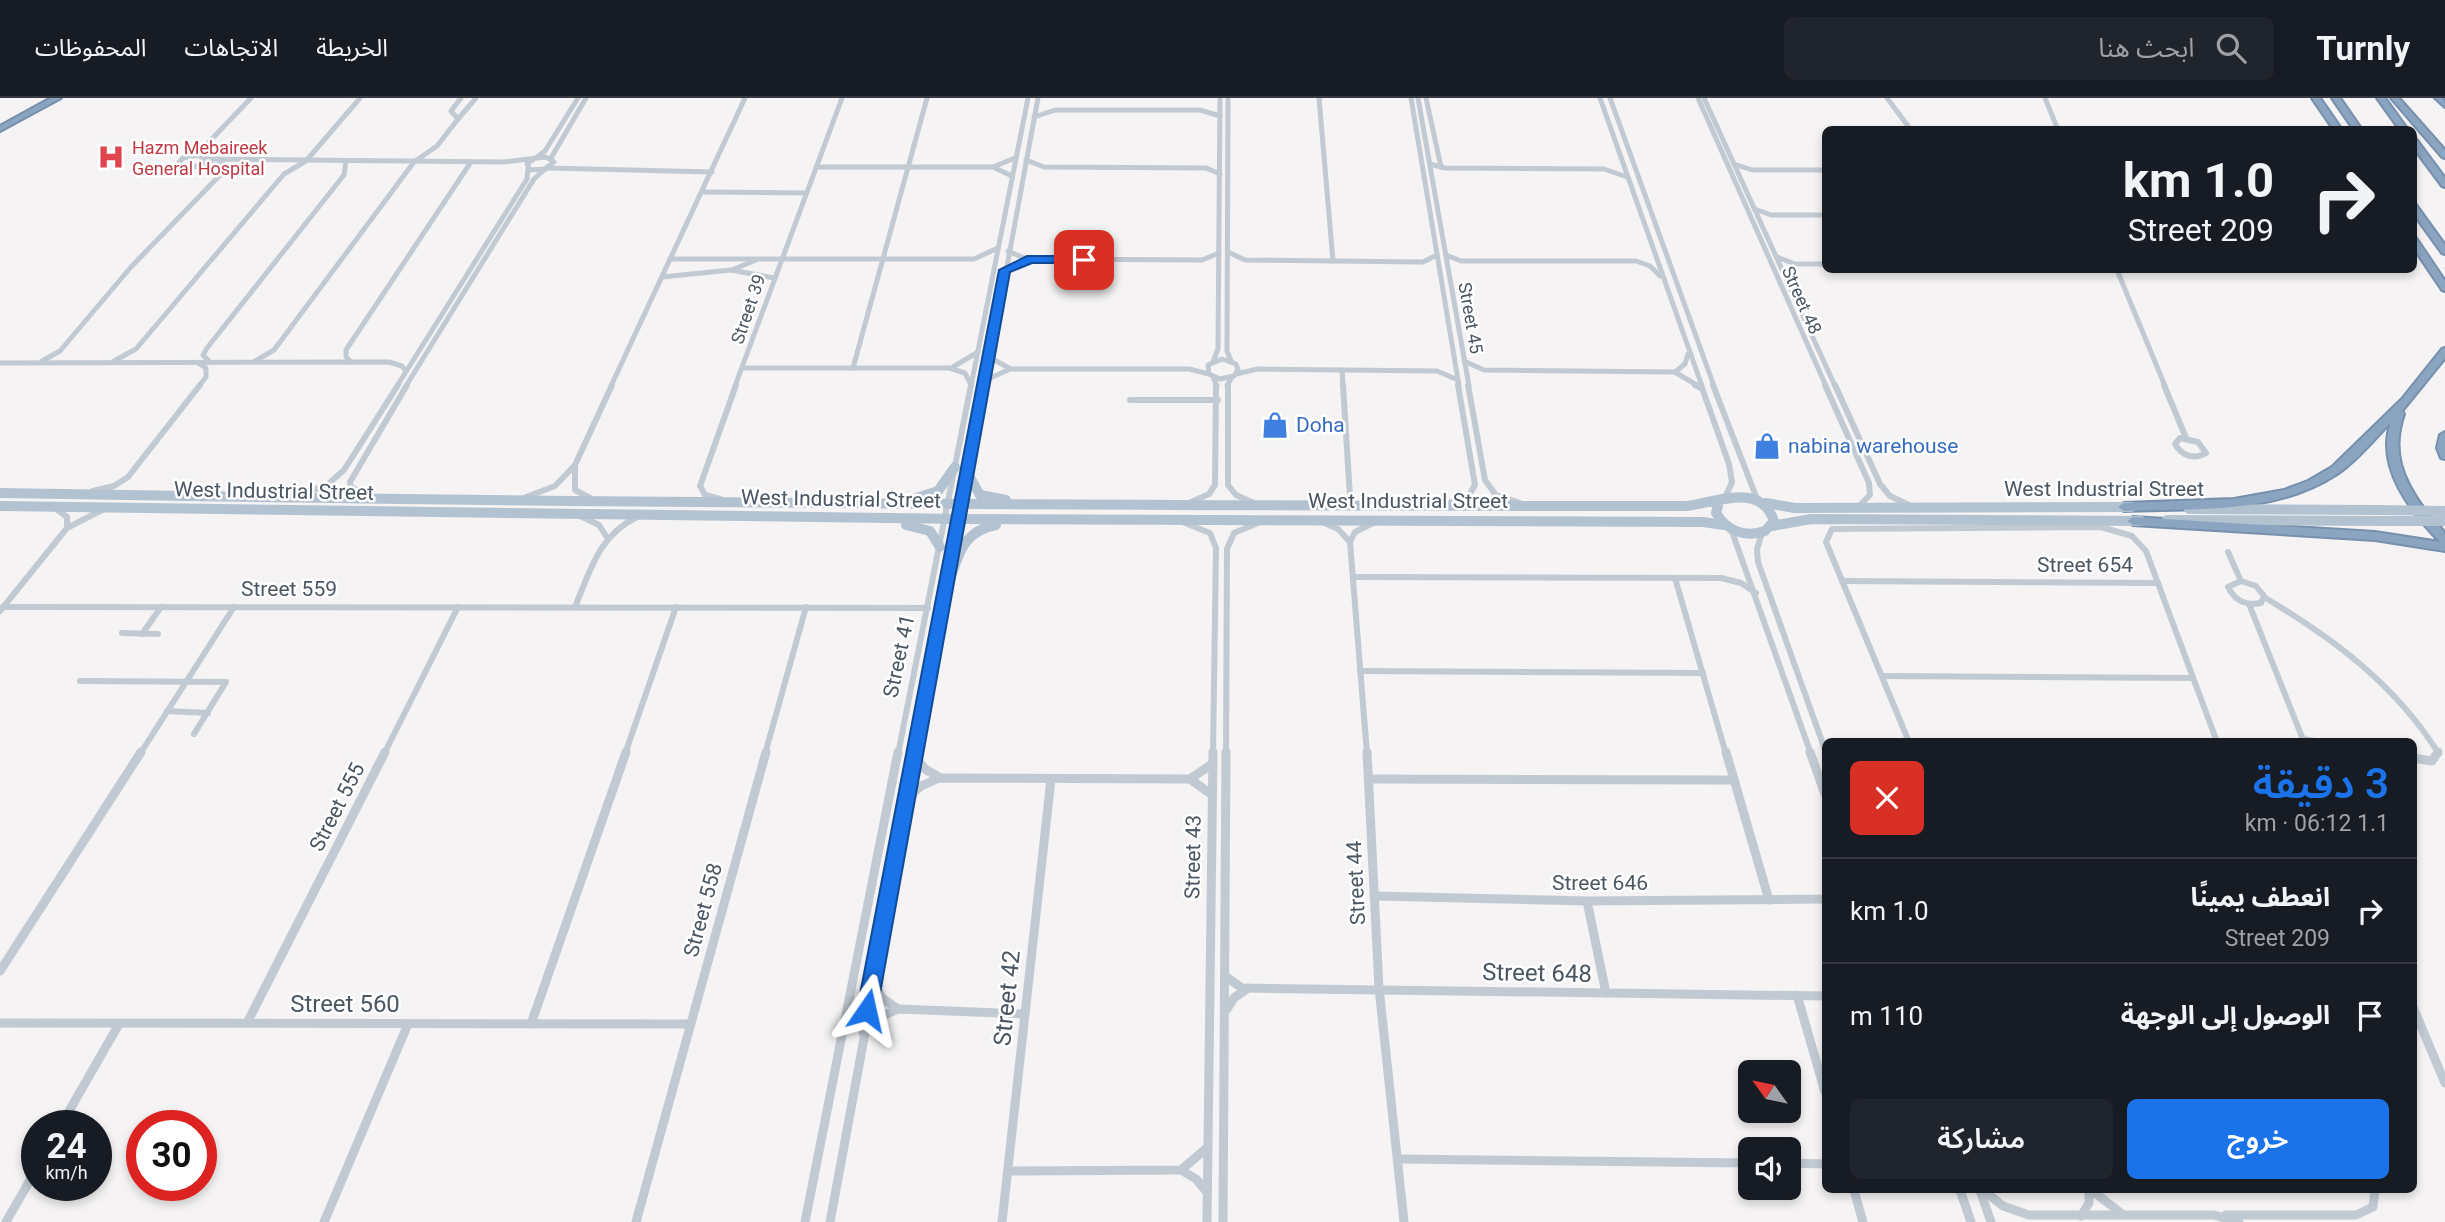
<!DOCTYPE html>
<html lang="ar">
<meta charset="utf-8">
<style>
:root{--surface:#171b24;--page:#20242c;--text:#f1f3f6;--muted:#9ea1a6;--line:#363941;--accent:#1a73e8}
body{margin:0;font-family:Roboto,"Noto Sans Arabic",sans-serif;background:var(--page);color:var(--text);direction:rtl;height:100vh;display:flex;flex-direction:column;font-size:26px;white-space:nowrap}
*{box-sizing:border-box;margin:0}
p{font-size:23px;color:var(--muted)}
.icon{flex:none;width:38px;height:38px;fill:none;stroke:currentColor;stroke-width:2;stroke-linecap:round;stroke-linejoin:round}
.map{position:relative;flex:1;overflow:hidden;direction:ltr}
.drawer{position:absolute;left:1822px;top:640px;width:595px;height:455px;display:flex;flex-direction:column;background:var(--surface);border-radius:10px;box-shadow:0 4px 10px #0003;direction:rtl}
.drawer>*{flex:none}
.banner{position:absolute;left:1822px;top:28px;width:595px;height:147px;border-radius:10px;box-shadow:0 4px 10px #0003;direction:rtl;background:#171b24;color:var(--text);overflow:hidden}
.needle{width:46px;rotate:303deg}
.controls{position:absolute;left:1738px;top:962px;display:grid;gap:14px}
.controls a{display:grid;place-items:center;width:63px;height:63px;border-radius:10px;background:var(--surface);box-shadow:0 4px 10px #0003;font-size:35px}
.speed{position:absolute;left:21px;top:1012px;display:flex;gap:14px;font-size:35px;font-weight:700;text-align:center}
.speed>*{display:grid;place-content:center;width:91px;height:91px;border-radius:50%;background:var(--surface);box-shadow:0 4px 10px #0003;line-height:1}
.speed small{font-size:18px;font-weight:400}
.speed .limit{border:10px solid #d22;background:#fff;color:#111}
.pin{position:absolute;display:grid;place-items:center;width:60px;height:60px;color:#fff;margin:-30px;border-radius:14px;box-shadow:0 4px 10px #0006}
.me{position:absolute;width:77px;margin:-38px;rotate:11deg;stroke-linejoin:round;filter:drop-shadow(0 0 5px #0008)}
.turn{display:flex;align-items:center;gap:24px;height:147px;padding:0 28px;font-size:32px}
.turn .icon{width:91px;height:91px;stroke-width:2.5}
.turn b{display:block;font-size:49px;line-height:60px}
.round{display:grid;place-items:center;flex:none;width:74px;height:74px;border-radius:10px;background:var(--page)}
.headline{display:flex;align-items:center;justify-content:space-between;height:119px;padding:0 28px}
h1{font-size:42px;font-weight:600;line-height:52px;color:var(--accent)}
.action{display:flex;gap:14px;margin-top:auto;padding:14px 28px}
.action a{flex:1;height:80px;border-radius:10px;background:var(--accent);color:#fff;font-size:28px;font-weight:600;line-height:80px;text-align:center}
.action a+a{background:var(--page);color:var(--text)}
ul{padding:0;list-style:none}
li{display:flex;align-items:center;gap:21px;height:105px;padding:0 28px;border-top:2px solid var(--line)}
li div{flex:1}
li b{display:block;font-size:26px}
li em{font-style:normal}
header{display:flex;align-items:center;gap:42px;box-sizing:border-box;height:98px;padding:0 35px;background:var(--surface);border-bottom:2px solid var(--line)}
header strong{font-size:33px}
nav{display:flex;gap:38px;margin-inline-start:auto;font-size:24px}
.search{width:490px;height:63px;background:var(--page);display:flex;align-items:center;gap:18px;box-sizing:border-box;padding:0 24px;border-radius:10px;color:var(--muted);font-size:26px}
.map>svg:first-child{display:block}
</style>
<header>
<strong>Turnly</strong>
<div class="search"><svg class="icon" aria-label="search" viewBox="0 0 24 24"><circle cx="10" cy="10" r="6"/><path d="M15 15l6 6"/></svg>ابحث هنا</div>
<nav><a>الخريطة</a><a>الاتجاهات</a><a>المحفوظات</a></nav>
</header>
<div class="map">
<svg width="2445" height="1124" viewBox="0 0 2445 1124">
<rect width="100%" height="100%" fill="#f5f3f3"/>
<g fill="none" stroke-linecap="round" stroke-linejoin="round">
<defs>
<g id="highway">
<path d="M51,0H61L0,33V28Z"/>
<path d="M2312,0H2320L2342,32H2334Z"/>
<path d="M2332,0H2340L2362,32H2354Z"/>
<path d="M2377,0H2385L2408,32H2400Z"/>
<path d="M2391,0H2399L2445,52V60L2442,59Z"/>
<path d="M2435,0H2443L2445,9Z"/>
<path d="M2413,41H2416L2445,80V89L2442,88L2413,49Z"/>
<path d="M2413,106L2416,107L2445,147V156L2442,155L2413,115Z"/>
<path d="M2413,139L2416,140L2445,183V193L2442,192L2413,149Z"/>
<path d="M2445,250V260L2402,313L2404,316C2391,353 2402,381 2425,412C2430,419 2443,429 2445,437C2445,441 2445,448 2445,453L2375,442L2133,427L2127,423L2133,419L2375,434L2440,444C2411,414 2375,369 2391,324C2375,340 2356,364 2337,376C2275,417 2195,410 2124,413L2118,409L2124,405L2234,401L2284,392L2308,383L2332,369L2402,301L2442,251Z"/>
<path d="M2445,334V361L2441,360L2437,350L2440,337Z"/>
</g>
</defs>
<use href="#highway" stroke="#7690ad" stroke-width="4"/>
<g stroke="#c1cad2" stroke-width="5">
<path d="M1228,0L1227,253L1231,263"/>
<path d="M1319,0L1333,163"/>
<path d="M1411,0L1459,288"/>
<path d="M1418,0L1469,288"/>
<path d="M1426,0L1441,69"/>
<path d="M1600,0L1702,288"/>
<path d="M1610,0L1714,288"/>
<path d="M1698,0L1826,288"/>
<path d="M1704,0L1835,288"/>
<path d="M1887,0L1911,32"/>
<path d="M2045,0L2058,32"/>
<path d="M1034,19L1055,12H1200L1220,18"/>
<path d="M458,21L476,0"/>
<path d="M199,57L204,63C196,70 186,73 176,68L183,60Z"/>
<path d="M202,58L207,46L251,0"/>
<path d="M537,59L545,53L578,0"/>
<path d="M551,60L586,0"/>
<path d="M205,61L504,64L546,59L554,64L545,71L530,72L527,66L534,61"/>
<path d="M1026,62L1044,69L1206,70L1220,76"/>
<path d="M1430,66L1445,70L1604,71L1627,79"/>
<path d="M1734,66L1752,72H1825"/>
<path d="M200,67L224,66"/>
<path d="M816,69H993L1012,78"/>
<path d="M993,69L1015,60"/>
<path d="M548,70L712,74"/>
<path d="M703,94L806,95"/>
<path d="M1755,111L1771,117H1825"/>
<path d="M1008,153L1024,160L1047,161L1202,162L1219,155"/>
<path d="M1228,154L1245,162L1423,164L1437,157"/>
<path d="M1446,157L1461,163H1636L1650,168L1660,178"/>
<path d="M1777,159L1795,166H1825"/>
<path d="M670,161H974L998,150"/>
<path d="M732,172L756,162"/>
<path d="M1005,172L1027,162"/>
<path d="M2117,172L2165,288"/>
<path d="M662,179L731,172L774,180"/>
<path d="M989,259L1009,270"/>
<path d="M1222,261L1236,266L1238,272L1234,278L1220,281L1209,276L1208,267Z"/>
<path d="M42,263L60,253L131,169L221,76L222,68"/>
<path d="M114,263L136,251L284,76L306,63L360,0"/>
<path d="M255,263L274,252L414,64L437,48L458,21L451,13L461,0"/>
<path d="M1464,263L1484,272L1675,274L1698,288"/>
<path d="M210,264L203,257L207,250L344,77L346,63"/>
<path d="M351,264L346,259V252L471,64"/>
<path d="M1213,264L1218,251L1220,0"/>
<path d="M0,265L389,264L402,268L406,273"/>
<path d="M198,265L206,270V279L199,288"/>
<path d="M953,269L978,254"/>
<path d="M743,270H949L965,275L971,287"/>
<path d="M853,270L927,0"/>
<path d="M1342,272L1343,288"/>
<path d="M1675,274L1685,266L1688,256"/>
<path d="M1236,276L1258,271L1437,273L1458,282"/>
<path d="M1213,279L1217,288"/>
<path d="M986,282L1010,271H1189L1209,276"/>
<path d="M397,288L527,81L528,70"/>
<path d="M406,288L534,81L545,71"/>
<path d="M611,288L745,0"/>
<path d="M735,288L842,0"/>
<path d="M971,288L1028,0"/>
<path d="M985,288L1038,0"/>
<path d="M1227,288L1232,279"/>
</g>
<g stroke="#c1cad2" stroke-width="6">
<path d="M1228,287V387L1236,397L1254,405"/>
<path d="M1343,287L1350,399"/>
<path d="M1468,287L1485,382L1496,397L1520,405"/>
<path d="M1695,287L1701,290"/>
<path d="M1701,287L1729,366L1732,384L1725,400"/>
<path d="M1713,287L1757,401"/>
<path d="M1825,287L1869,385L1870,397L1859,408"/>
<path d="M1835,287L1880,386L1890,398L1911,408"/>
<path d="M2164,287L2186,340"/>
<path d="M1130,302H1218"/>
<path d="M2180,340L2198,344L2206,355C2194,362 2182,358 2175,346Z"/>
<path d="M575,367V392L590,400"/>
<path d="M93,393L114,388L128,379L200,287"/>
<path d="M298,396L326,388L344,372L398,287"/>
<path d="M368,397L351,389L350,384L407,287"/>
<path d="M526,399L555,388L575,367L612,287"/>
<path d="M720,401L705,397L700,388L736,287"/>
<path d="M1189,405L1209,396L1215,387L1216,287"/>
<path d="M1449,405L1469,397L1475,387L1458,287"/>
<path d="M55,410L67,419V430"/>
<path d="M580,418L599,427L606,438"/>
<path d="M1322,424L1338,431L1350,444L1367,656"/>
<path d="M1185,425L1210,435L1216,450L1213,656"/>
<path d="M1731,431L1811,656"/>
<path d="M1762,435L1757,451L1758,464L1825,652"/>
<path d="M1350,444L1355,434L1373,425"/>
<path d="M2228,454L2241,483"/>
<path d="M952,464L985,287"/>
<path d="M1353,479L1721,480L1741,485L1756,495"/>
<path d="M1675,480L1726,656"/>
<path d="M1842,483L2158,485"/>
<path d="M2241,483L2256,488L2264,498L2261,505C2246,508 2235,503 2228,489Z"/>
<path d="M2264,499C2334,541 2395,586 2439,656"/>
<path d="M2249,506L2304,644"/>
<path d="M3,509L928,510"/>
<path d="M575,509C590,473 599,437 637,419"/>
<path d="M0,513L67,430L102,412"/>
<path d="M122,535L158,536"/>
<path d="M142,536L161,509"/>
<path d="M1360,573L1703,575"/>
<path d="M1882,578L2193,580"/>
<path d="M80,583L226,584L194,636"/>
<path d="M167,613L208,615"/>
<path d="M2303,641L2320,644"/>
<path d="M1909,644L1826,444L1832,431L2101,429L2132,438L2146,453L2217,644"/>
<path d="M140,656L234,509"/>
<path d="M384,656L458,509"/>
<path d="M625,656L676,509"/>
<path d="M765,656L806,509"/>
<path d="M898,656L971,287"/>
<path d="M917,656L950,479"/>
<path d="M1226,656L1227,451L1234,435L1258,425"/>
</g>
<g stroke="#c1cad2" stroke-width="9">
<path d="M1367,654L1379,890L1404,1124"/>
<path d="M1726,654L1769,802"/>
<path d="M1810,654L1825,696"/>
<path d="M915,659L925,671L939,679"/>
<path d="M2413,660L2432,663L2438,654"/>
<path d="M1190,681L1212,666"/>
<path d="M1369,681L1734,682"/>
<path d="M909,699L921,688L939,680L1190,681L1211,696"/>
<path d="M1374,798L1587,803L1825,801"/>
<path d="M1587,803L1606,895"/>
<path d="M0,873L141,654"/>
<path d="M1225,878L1242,890L1825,898"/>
<path d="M873,884L882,900L898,911"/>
<path d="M1797,897L1825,994"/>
<path d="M2413,909L2445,985"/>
<path d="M1227,911L1234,900L1248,890"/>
<path d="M0,925L689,926"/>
<path d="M247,925L385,654"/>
<path d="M531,926L626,654"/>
<path d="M863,935L878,920L898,911L1025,916"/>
<path d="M61,1027L119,926"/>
<path d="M1399,1061L1750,1065"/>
<path d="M1788,1065L1825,1066"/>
<path d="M1181,1072L1196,1081L1207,1094"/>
<path d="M1008,1073L1181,1072L1208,1049"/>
<path d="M1854,1092L1863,1124"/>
<path d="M1960,1092L1971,1124"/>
<path d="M1980,1092L1991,1124"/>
<path d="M1983,1092L2003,1108L2029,1117H2214L2239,1124"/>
<path d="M2091,1092L2121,1115"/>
<path d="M2226,1117H2356L2373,1109L2375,1092"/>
<path d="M2081,1118L2089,1105V1092"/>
<path d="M6,1124L37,1070"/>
<path d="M324,1124L408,926"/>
<path d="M636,1124L766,654"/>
<path d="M805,1124L898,654"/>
<path d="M830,1124L917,654"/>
<path d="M1002,1124L1051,681"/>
<path d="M1207,1124L1213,654"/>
<path d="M1223,1124L1226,654"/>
</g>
<g stroke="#b3c2d1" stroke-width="10">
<path d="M968,376L980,397L1006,402"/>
<path d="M0,395C562,405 1125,408 1687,408C1718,404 1761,384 1774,423L1765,433C1745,440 1727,433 1716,415L1719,404"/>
<path d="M910,402L938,393L955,369"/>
<path d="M1766,405L1795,410L2131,409"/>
<path d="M0,408L960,421L1703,424L1724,427"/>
<path d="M2189,411L2377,412"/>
<path d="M2167,422L2385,423"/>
<path d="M906,427L930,433L940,449"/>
<path d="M1772,428L1811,421L2141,423"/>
<path d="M949,484C959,456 963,433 996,427"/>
</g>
<use href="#highway" fill="#8ba5c1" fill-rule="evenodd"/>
<g stroke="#b3c2d1" stroke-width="10">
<path d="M2377,412L2445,413"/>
<path d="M2385,423H2445"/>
</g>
</g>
<path fill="#1a73e8" stroke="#114b97" stroke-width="2" d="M1027,158H1084L1090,162L1084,165H1032L1010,174L877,912L874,918L867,921L860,918L857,912L999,172Z"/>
<defs>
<symbol id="hospital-bare" viewBox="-9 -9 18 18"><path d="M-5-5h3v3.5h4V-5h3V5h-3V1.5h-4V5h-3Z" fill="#e0444e" stroke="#fff" stroke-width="2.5" paint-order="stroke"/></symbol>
<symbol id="shop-bare" viewBox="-9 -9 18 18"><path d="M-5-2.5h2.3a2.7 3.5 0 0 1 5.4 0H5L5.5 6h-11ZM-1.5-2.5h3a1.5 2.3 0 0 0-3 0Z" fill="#3f7fe0" stroke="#fff" stroke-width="2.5" paint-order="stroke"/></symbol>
</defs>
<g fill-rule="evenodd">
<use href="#hospital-bare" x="92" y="40" width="38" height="38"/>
<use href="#shop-bare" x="1256" y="308" width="38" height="38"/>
<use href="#shop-bare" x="1748" y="329" width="38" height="38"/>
</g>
<g text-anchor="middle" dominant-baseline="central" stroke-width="5" stroke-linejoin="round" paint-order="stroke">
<g font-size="18" fill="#be3a42" stroke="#fff" text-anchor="start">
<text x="132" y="49">Hazm Mebaireek<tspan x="132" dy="21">General Hospital</tspan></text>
</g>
<g font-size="18" fill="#4a5661" stroke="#fff">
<text transform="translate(1802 202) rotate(66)">Street 48</text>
<text transform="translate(748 211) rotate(-71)">Street 39</text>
<text transform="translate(1471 220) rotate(80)">Street 45</text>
</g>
<g font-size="21" fill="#366cbe" stroke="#fff" text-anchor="start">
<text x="1296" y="327">Doha</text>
<text x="1788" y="348">nabina warehouse</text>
</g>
<g font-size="21" fill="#4a5661" stroke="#fff">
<text x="2104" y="391">West Industrial Street</text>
<text transform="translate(274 393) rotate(1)">West Industrial Street</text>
<text transform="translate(841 401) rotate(1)">West Industrial Street</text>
<text x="1408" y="403">West Industrial Street</text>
<text x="2085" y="467">Street 654</text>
<text x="289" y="491">Street 559</text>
<text transform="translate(899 558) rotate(-78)">Street 41</text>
<text transform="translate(337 709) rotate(-63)">Street 555</text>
<text transform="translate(1193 759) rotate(-89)">Street 43</text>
<text transform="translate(1356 785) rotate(-93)">Street 44</text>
<text x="1600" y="785">Street 646</text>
<text transform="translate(703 812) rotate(-75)">Street 558</text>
</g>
<g font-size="24" fill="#4a5661" stroke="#fff">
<text transform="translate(1537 875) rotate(1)">Street 648</text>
<text transform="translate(1007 900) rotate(-84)">Street 42</text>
<text x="345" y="906">Street 560</text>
</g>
</g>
</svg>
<div class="controls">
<a><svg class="needle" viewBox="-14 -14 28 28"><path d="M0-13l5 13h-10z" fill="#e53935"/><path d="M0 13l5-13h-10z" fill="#9ea1a6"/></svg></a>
<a><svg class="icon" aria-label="sound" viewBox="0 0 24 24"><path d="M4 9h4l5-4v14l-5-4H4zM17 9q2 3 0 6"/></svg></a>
</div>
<div class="speed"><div>24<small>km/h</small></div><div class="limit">30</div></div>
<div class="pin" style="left:1084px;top:162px;background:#d93025"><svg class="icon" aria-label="arrive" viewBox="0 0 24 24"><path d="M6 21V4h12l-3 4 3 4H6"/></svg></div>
<svg class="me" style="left:867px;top:912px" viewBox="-20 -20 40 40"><path d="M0-17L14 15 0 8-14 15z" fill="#1a73e8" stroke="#fff" stroke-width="4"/></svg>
<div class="banner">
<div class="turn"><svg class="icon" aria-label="right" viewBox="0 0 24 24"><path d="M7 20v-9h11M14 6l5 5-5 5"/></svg><div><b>1.0 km</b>Street 209</div></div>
</div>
<section class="drawer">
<div class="headline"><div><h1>3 دقيقة</h1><p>1.1 km · 06:12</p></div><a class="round" style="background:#d93025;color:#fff"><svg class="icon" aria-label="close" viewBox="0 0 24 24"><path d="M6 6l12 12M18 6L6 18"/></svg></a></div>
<ul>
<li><svg class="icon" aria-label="right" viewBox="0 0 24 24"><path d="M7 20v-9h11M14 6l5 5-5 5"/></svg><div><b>انعطف يمينًا</b><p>Street 209</p></div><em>1.0 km</em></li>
<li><svg class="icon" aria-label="arrive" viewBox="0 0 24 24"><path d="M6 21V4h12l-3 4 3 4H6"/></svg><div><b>الوصول إلى الوجهة</b></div><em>110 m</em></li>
</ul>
<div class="action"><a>خروج</a><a>مشاركة</a></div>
</section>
</div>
